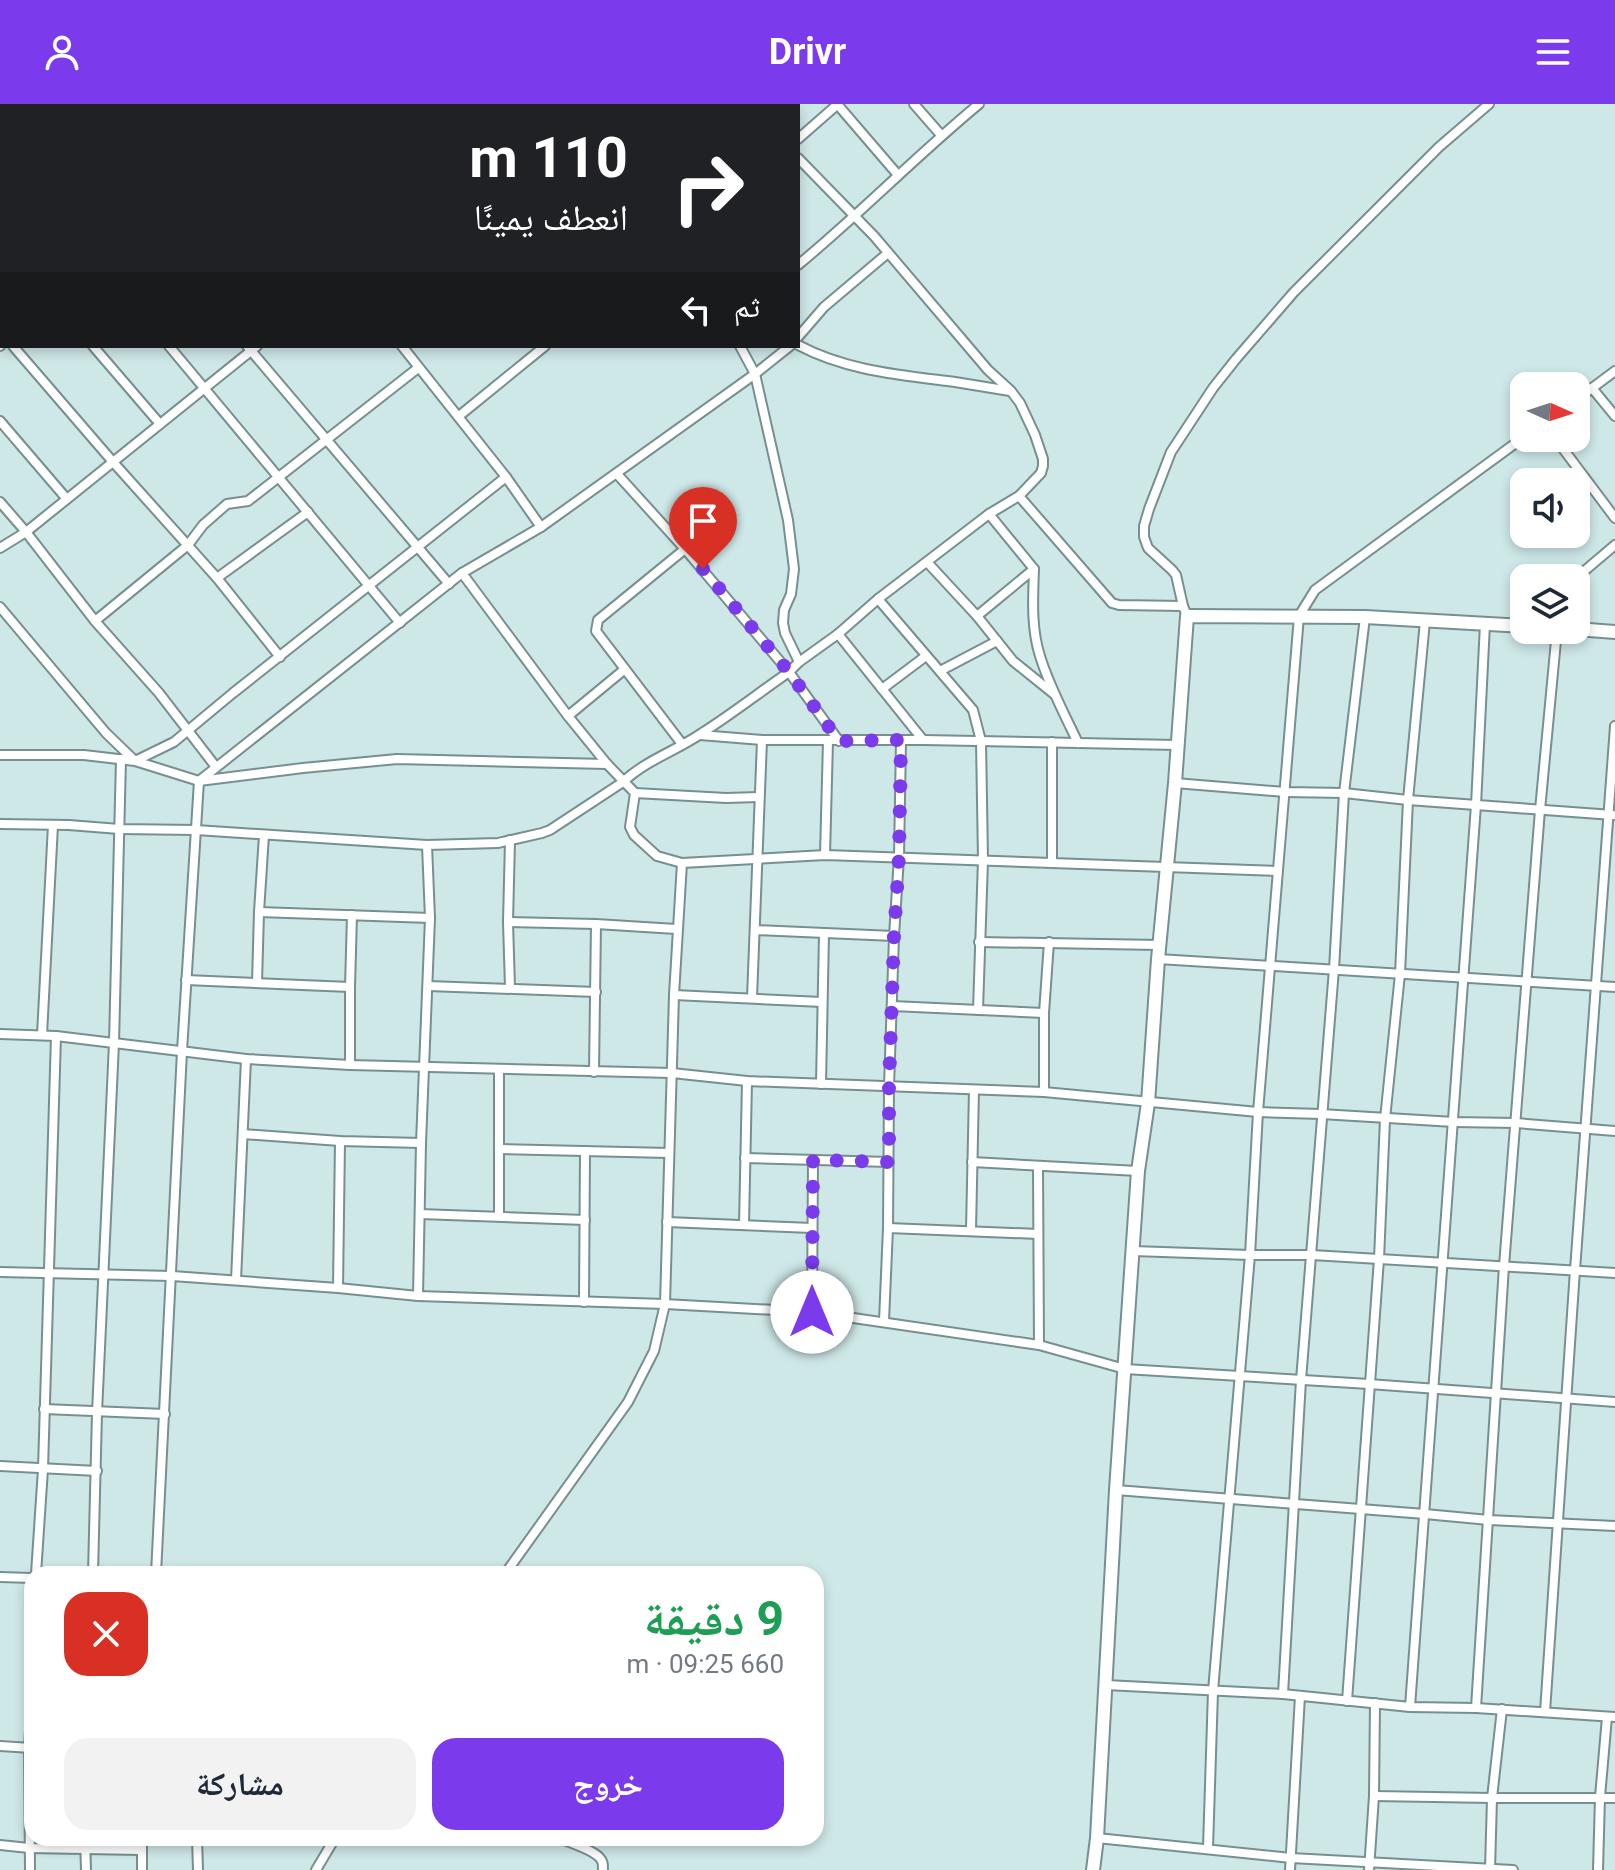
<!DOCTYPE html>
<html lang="ar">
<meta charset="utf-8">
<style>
:root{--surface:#fff;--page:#f2f2f3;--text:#1f2937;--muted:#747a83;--accent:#7c3aed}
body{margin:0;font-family:Roboto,"Noto Naskh Arabic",sans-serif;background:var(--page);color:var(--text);direction:rtl;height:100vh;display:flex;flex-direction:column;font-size:30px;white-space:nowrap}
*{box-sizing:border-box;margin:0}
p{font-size:26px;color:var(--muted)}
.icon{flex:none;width:44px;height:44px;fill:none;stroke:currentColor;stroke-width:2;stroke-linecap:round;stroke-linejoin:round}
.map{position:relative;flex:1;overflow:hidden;direction:ltr}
.details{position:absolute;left:24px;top:1462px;width:800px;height:280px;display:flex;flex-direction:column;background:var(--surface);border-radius:24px;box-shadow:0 4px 12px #0003;direction:rtl}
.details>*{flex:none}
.banner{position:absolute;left:0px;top:0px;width:800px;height:244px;box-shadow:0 4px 12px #0003;direction:rtl;background:#202124;color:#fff;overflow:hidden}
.needle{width:52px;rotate:93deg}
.controls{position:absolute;left:1510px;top:268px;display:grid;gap:16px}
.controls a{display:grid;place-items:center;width:80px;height:80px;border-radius:16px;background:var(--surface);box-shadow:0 4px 12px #0003;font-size:40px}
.pin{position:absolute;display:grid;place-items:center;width:68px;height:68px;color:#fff;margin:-82px -34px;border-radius:50% 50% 50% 0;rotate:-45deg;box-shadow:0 0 8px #0007}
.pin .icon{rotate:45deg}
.me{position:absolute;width:88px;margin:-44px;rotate:0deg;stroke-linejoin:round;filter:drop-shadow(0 0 6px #0008)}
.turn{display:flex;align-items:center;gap:28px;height:168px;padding:0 40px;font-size:36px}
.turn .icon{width:104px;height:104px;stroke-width:2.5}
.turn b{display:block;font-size:56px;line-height:68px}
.then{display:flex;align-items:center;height:76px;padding:0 40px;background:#0003;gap:16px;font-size:30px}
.round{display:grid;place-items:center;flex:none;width:84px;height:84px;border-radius:24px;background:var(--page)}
.headline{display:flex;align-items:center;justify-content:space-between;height:136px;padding:0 40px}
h1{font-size:48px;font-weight:700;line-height:60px;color:#1e9e55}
.button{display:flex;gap:16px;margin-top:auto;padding:16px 40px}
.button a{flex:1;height:92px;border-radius:24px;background:var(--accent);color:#fff;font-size:32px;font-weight:700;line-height:92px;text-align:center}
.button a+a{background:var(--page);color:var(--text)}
header{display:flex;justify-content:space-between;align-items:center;height:104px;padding:0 40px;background:var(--accent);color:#fff;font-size:36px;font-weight:700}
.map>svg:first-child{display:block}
</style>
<header><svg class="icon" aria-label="menu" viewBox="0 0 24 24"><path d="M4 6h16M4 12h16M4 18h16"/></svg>Drivr<svg class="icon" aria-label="person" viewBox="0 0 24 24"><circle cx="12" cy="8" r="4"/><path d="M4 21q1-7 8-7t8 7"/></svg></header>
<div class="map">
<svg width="1615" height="1766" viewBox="0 0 1615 1766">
<rect width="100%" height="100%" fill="#cee7e7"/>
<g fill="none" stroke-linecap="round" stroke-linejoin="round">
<defs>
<g id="street">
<path d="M101,0L103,2"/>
<path d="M185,0L187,2"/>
<path d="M276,0L278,2"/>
<path d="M349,0L350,2"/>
<path d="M423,0L424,2"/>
<path d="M505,0L507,2"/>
<path d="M600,0L601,2"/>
<path d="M837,0L898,71"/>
<path d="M914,0L941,31"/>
<path d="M109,2L111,0"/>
<path d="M556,2L559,0"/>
<path d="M745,2L747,0"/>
<path d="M798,35L838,0"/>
<path d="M0,94L2,92"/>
<path d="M0,134L2,136"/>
<path d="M798,161C860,110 916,52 979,0"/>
<path d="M0,228L2,230"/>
<path d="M798,233L824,203L888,149"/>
<path d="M798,241C847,267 900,271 955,278C973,281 991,284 1010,287"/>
<path d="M0,242L2,240"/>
<path d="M13,242L113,358L217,474L280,553"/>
<path d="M93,242L160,320"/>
<path d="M169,242L400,519"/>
<path d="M247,242L449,480"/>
<path d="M402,242L506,373L541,423"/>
<path d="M740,242L755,270L788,416L794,465L791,490L784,506L783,519L785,529L799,558"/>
<path d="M1592,284L1615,312"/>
<path d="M1576,296L1615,267"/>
<path d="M459,312L545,242"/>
<path d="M0,317L66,394"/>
<path d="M1555,334L1615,414"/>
<path d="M617,370L685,445L789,568L839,637"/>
<path d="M1019,392L1112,499L1119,501L1183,502L1185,507"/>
<path d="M0,398L26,428L95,517L159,589L216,663"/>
<path d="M989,410L1034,465C1033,494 1031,524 1040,552C1049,582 1065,611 1078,639"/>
<path d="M0,444L26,428L257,242"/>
<path d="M927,458L977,512L1013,557L1054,590"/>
<path d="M462,469L568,612L607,660L635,689L630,723L634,731L657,752L682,759L825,751L1277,767"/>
<path d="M217,474L308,408"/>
<path d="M1576,474L1615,441"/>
<path d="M878,495L973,606L981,637L983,756L978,906"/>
<path d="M1183,502L1176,471L1172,466L1148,444L1144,433V422L1149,405L1171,348L1213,284L1236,255L1294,188L1439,43L1489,0"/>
<path d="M0,503L106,629L135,657L199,677L303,664L397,655L607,660"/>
<path d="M977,512L1034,465"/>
<path d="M95,517L188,441L203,421L227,400L248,397L418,264"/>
<path d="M838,530L923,636"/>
<path d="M940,567L997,537"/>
<path d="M882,585L926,552"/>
<path d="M568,612L625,565"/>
<path d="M700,631L762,636H923L1177,641"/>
<path d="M682,640L596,527L598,516L685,445"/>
<path d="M0,651H84L135,657L174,638L233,589L506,373"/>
<path d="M1175,679L1285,688L1344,689L1408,696L1613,711"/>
<path d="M635,689L726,694L759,693"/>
<path d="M0,720L69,721L119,725L196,726L427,741L498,739L542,729L550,726L623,678C646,656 676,647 702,629C732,610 760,588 789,568L799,558L838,530L878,495L989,410L1019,392L1041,369L1043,362V355L1035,331L1020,299L1011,287L988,266L874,132L798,54"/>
<path d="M510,736L508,818L510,884"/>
<path d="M825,751L828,637"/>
<path d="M1052,758V638"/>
<path d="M259,808L430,814"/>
<path d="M508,818L596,820L676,825"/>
<path d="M755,826L894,832"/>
<path d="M979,838L1160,841"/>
<path d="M1158,855L1615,883"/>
<path d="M186,876L350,883"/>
<path d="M257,879L259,808L264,731"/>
<path d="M428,882L596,888"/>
<path d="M674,891L822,898"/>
<path d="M752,894L762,636"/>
<path d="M892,902L1044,909"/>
<path d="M0,930L56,932L246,955L350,961L672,969L747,977L1044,988L1258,1008L1321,1010L1454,1018L1516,1019L1615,1027"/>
<path d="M42,931L53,721"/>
<path d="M350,961V883L352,811"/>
<path d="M499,965V1112"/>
<path d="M594,968L596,820"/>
<path d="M821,980L824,830"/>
<path d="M1044,988V909L1049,838"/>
<path d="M243,1030L340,1037L421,1039"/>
<path d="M500,1045L669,1049"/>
<path d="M745,1054L889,1058"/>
<path d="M972,1058L1138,1067"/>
<path d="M1038,1062L1039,1241"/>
<path d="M420,1110L585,1116"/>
<path d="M667,1118L812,1124"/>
<path d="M744,1121L747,977"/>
<path d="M888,1124L1038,1130"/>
<path d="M971,1126L974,986"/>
<path d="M1133,1147L1250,1151H1312L1615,1169"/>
<path d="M0,1168L172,1172L338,1184L418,1192L665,1200L812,1208L1039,1241L1125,1265L1369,1280L1615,1298"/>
<path d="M236,1176L246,955"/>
<path d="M338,1184L340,1037"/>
<path d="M418,1192L421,1039L430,814L427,741"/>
<path d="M584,1198L585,1047"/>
<path d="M812,1208L813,1056"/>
<path d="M884,1217L888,1124L889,983L894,832L899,753L901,636"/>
<path d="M44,1305L165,1310"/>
<path d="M0,1362L97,1367"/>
<path d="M1116,1386L1425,1410L1489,1416L1615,1422"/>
<path d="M36,1470L43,1365L56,932"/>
<path d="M93,1470L97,1309L114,939L121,655"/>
<path d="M156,1470L182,947L199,677L462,469L541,423L755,270L790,242"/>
<path d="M505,1470L628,1298L654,1247L665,1200L674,891L682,759"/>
<path d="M0,1473L32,1474"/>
<path d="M1106,1581L1283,1590L1410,1603L1476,1604L1615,1613"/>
<path d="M1283,1590L1301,1276L1334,865L1344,689L1365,513"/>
<path d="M1347,1597L1379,1155L1385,1015L1400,870L1408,696L1425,517"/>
<path d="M1410,1603L1476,701L1485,520"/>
<path d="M1476,1604L1504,1162L1540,706L1557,526"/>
<path d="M1545,1608L1575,1166L1615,622"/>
<path d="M0,1642L31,1644"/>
<path d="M1374,1692L1492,1694H1615"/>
<path d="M85,1734L86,1766"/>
<path d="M142,1734V1766"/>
<path d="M197,1734L198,1766"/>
<path d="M558,1734C569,1738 591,1745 599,1753C603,1757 603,1760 603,1766"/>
<path d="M1097,1734L1291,1754L1513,1766"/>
<path d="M0,1741L29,1744L141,1746"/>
<path d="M1208,1744L1213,1587L1250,1151L1258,1008L1299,512L1315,486L1524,333"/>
<path d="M30,1766L29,1643L32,1594"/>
<path d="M316,1766L335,1734"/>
<path d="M1290,1766L1300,1592"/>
<path d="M1369,1766L1374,1692L1375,1599"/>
<path d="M1490,1766L1492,1694L1502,1605"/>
<path d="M1598,1766L1600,1693L1607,1613"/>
</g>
<g id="secondary">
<path d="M1576,525L1615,528"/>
<path d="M1093,1766L1097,1734L1116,1386L1138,1067L1148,999L1158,855L1175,679L1187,512L1365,513L1524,522"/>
</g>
</defs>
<use href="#street" stroke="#778f8f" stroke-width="12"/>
<use href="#secondary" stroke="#778f8f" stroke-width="16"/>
<use href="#street" stroke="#fff" stroke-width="8"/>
<use href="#secondary" stroke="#fff" stroke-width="12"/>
</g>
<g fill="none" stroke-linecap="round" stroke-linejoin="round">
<path stroke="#7c3aed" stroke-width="14" stroke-dasharray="0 25.2" d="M703,465L789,568L839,637L901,636L899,753L894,832L889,983V1058L813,1056L812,1208"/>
</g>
</svg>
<div class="controls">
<a><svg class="needle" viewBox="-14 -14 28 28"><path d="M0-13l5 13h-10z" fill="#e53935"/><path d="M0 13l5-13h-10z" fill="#747a83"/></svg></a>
<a><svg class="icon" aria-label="sound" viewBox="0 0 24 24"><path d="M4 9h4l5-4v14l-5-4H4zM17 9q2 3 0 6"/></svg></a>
<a><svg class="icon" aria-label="layers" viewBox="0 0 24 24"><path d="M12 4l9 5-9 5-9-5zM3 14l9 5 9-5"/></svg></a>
</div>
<div class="pin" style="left:703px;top:465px;background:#d93025"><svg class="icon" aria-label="arrive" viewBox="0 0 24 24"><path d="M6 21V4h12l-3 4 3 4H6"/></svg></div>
<svg class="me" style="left:812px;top:1208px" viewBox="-20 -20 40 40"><circle r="19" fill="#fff"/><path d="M0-13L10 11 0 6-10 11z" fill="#7c3aed"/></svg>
<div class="banner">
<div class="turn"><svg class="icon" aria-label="right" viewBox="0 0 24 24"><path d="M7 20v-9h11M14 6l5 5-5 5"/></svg><div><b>110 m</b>انعطف يمينًا</div></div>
<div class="then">ثم<svg class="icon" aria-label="left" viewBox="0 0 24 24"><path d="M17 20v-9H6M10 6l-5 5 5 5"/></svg></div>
</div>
<section class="details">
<div class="headline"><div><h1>9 دقيقة</h1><p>660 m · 09:25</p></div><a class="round" style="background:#d93025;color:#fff"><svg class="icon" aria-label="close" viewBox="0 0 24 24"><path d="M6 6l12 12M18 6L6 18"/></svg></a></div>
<div class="button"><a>خروج</a><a>مشاركة</a></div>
</section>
</div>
